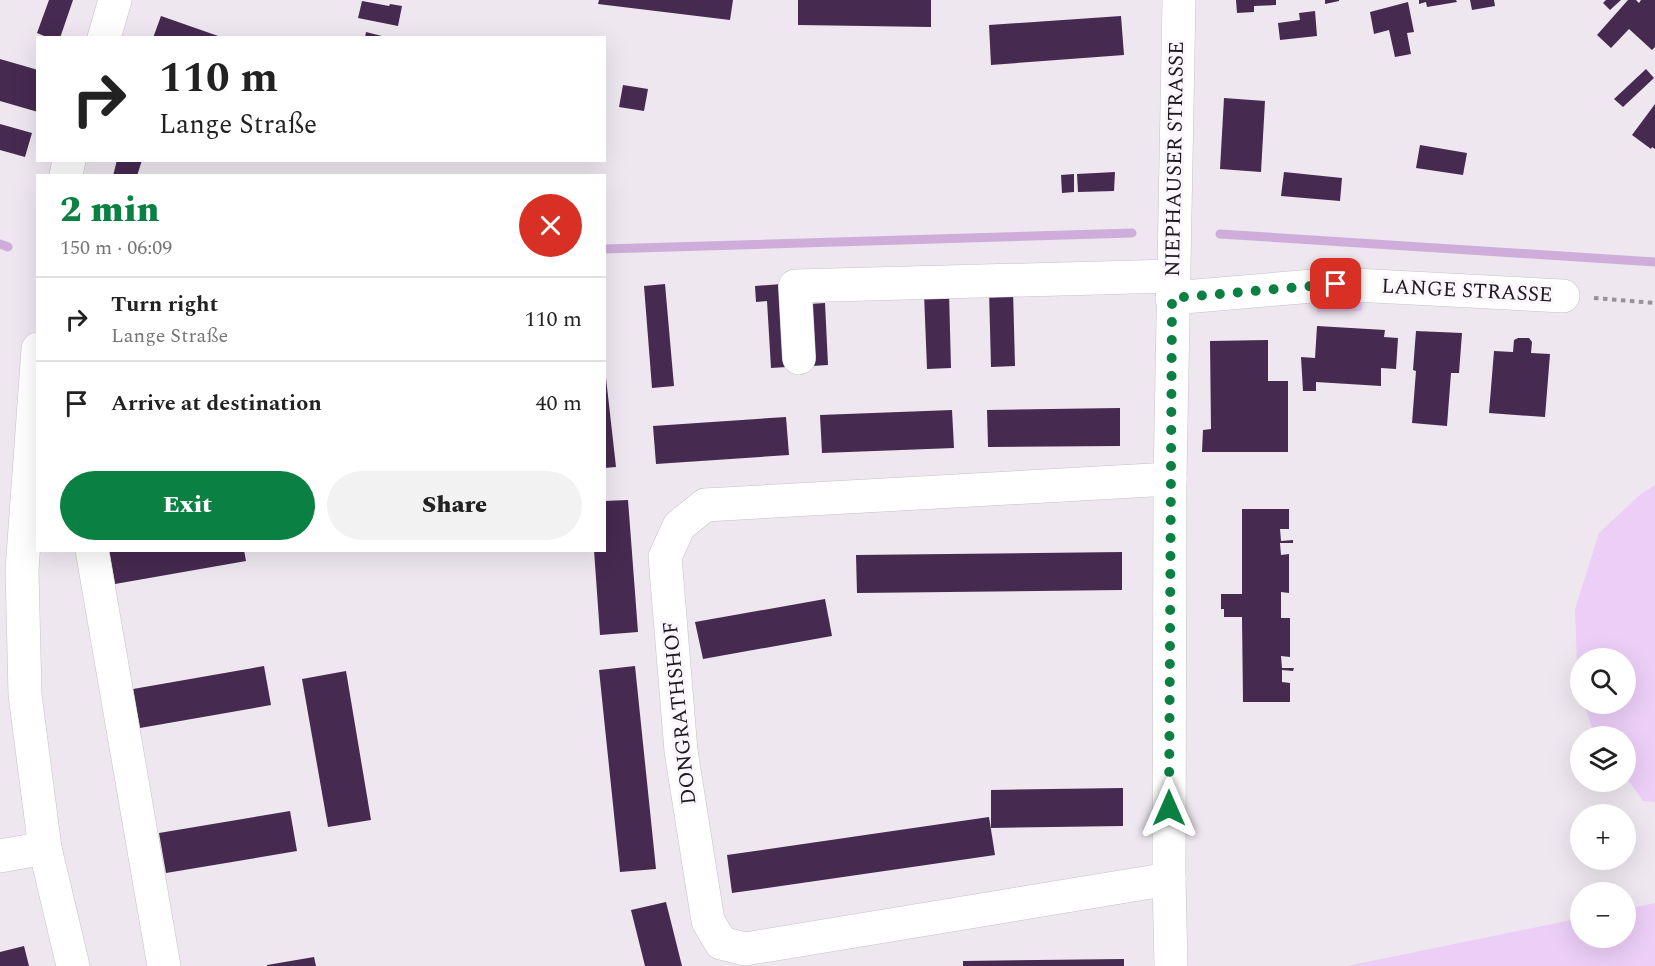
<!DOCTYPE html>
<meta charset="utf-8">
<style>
:root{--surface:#fff;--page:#f2f2f2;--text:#222;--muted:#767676;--line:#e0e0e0;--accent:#0b8043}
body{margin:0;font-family:Spectral,serif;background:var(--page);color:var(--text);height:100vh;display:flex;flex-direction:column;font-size:22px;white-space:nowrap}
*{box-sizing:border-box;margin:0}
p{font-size:20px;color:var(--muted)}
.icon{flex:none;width:33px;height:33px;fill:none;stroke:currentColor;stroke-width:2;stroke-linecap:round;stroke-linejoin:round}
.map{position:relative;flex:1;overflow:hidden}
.panel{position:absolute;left:36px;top:174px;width:570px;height:378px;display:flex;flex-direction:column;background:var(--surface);border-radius:0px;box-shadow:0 6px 24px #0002}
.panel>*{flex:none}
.guide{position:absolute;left:36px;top:36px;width:570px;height:126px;border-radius:0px;box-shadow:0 6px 24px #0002;background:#fff;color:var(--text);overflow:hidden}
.tools{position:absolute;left:1570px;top:648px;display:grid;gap:12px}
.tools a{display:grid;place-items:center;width:66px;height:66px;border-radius:50%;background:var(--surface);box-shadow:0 6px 24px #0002;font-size:30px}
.pin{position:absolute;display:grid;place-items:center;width:51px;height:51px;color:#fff;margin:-26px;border-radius:12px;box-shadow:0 3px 9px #0006}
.me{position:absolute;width:66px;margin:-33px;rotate:0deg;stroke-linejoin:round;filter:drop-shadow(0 0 4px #0008)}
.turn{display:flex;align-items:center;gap:21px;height:126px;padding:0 24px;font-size:27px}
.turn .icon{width:78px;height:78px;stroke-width:2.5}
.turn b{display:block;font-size:42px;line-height:51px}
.round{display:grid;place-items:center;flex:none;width:63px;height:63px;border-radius:32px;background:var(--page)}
.headline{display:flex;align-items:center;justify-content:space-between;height:102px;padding:0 24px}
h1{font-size:36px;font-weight:800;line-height:45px;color:var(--accent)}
.action{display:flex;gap:12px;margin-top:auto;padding:12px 24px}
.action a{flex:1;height:69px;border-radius:36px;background:var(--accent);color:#fff;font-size:24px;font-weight:800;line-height:69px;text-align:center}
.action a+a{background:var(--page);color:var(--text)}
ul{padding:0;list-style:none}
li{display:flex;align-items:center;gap:18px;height:84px;padding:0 24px;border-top:2px solid var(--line)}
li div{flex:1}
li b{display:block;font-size:22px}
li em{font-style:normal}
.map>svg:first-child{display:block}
</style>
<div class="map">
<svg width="1655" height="966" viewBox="0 0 1655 966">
<rect width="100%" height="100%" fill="#eee7f0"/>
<g fill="#eccef7">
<path d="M1317,302H1362V311L1317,312Z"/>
<path d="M1655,485V802L1643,801L1626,777V736H1595L1584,704H1626V658H1581V687L1577,664L1575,609L1599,533L1641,494Z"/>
<path d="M1655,903V966H1347L1581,918V938H1626V909Z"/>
</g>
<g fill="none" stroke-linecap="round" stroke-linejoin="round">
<g stroke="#ceadda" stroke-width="9">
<path d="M1220,234L1655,262"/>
<path d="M0,244L8,247"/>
<path d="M604,249L1132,233"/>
</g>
</g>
<g fill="#462a50">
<path d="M49,0H73L60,38H49L37,33Z"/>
<path d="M599,0H733L730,20L598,4Z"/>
<path d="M798,0H931V27L798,25Z"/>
<path d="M1236,0H1276V5L1254,6V12L1237,13Z"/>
<path d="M1325,0H1339V1L1325,4Z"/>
<path d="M1419,0H1456L1457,2L1427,7L1426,2L1419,4Z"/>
<path d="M1470,0H1494L1495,6L1472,10Z"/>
<path d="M1606,0H1621L1610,10L1603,3Z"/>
<path d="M1628,0H1636L1639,3L1641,0H1655V47L1652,50L1629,29L1611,48L1597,35Z"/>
<path d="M362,1L389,6L390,4L402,6L398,26L358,18Z"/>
<path d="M1408,2L1414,32L1407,33L1411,54L1395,57L1389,30L1374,34L1370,12Z"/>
<path d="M1315,11L1317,36L1280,40L1278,23L1300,20L1299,13Z"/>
<path d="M161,16L221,37V38H153Z"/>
<path d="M1121,16L1124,55L991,65L989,25Z"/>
<path d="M366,32L386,37V38H365Z"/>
<path d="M0,59L38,70V112L0,101Z"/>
<path d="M1646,69L1654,78L1623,107L1614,99Z"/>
<path d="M623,85L648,89L644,111L619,107Z"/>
<path d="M1224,98L1265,101L1261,172L1220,169Z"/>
<path d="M1655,104V149L1652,147L1651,149L1632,135Z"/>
<path d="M0,124L32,133L25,157L0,150Z"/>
<path d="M1420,145L1467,153L1463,175L1416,168Z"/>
<path d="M117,160H142L137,176H113Z"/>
<path d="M1115,172L1114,191L1078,192L1077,174Z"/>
<path d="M1284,172L1342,178L1340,201L1281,196Z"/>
<path d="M1074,174V192L1062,193L1061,175Z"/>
<path d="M665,284L674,386L652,388L644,286Z"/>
<path d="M782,284L787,367L771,368L767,301L756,302L755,286Z"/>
<path d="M1013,289L1015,366L991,367L989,290Z"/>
<path d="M949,292L951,368L927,369L924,293Z"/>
<path d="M825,303L828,365L812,366L809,304Z"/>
<path d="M1317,326L1385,330L1384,337L1398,338L1396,369L1381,368V386L1316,382V391H1303L1301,357L1315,358Z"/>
<path d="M1416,331L1462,333L1459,373H1451L1447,426L1412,423L1416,371L1413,370Z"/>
<path d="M1518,338H1529L1532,342L1531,353L1550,354L1545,417L1489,413L1494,351L1513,352L1514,340Z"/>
<path d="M1268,340V381H1288V452H1202L1203,430L1211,429L1210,341Z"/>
<path d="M604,378H606L616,467L604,468Z"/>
<path d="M1120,408V446L988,447L987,410Z"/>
<path d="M952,410L954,448L822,453L820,415Z"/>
<path d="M786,417L789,455L656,464L653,426Z"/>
<path d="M628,500L638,632L600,635L594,550H604V501Z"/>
<path d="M1242,509H1289V529H1280L1281,541L1293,540V543H1280L1281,555L1289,554V593L1281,592V618H1290V657L1281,656L1282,668H1294L1293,671L1282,670V682L1290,683V702H1243L1242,617H1224V609H1221V594H1242Z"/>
<path d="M109,550H244L246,561L115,584Z"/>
<path d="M1122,552V590L857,593L856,555Z"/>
<path d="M825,599L832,636L703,659L695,622Z"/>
<path d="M264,666L271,705L140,728L133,689Z"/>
<path d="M635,666L656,869L620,872L599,670Z"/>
<path d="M346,671L371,820L328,827L302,679Z"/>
<path d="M1123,788V826L991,828V790Z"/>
<path d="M290,811L297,851L166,873L159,833Z"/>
<path d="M989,817L995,855L732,893L727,855Z"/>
<path d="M666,902L682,966H645L631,910Z"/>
<path d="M24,946L29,966H0V952Z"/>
<path d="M314,957L316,966H267V965Z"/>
<path d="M1124,959V966H963V961Z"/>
</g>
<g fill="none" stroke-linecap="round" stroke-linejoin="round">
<defs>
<g id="minor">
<path d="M104,38L115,0"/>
<path d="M66,176L69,160"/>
<path d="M1172,298L1336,284L1563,296"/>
<path d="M38,349L22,570L25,695L45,848L73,966"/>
<path d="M799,358L795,286L1172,276"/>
<path d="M92,550L164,966"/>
<path d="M0,856L45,848"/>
<path d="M1169,879L745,949L721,943L708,921L681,751L665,557L679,526L705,505L1170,479"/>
<path d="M1171,966L1169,879L1170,479L1179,0"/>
</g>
</defs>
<use href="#minor" stroke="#c6c0c8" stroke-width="34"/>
<path stroke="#979299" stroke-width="4" stroke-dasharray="4.5 4.5" stroke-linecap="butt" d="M1594,298L1655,303"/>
<use href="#minor" stroke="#fff" stroke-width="33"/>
</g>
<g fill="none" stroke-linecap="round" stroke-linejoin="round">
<path stroke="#0b8043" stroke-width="10" stroke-dasharray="0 18" d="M1169,808L1172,298L1336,284"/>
</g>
<g text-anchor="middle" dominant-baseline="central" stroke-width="6" stroke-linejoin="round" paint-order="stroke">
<g font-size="21" fill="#1b191c" stroke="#fbf5fd">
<text transform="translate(1175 159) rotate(-89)">NIEPHAUSER STRASSE</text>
<text transform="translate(1467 291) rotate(3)">LANGE STRASSE</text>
<text transform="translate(680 713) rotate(-96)">DONGRATHSHOF</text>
</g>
</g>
</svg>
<div class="tools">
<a><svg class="icon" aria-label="search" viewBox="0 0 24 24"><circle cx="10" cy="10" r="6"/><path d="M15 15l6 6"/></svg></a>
<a><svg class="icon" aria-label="layers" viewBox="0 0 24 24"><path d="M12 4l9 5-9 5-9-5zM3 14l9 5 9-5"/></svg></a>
<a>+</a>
<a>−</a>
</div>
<div class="pin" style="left:1336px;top:284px;background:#d93025"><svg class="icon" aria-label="arrive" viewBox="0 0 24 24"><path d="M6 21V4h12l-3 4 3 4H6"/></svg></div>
<svg class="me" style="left:1169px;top:808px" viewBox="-20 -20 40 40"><path d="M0-17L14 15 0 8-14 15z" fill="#0b8043" stroke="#fff" stroke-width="4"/></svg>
<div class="guide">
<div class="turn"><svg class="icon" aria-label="right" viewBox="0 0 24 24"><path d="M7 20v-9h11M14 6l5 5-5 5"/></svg><div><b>110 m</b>Lange Straße</div></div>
</div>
<section class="panel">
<div class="headline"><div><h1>2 min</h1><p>150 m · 06:09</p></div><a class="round" style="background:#d93025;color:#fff"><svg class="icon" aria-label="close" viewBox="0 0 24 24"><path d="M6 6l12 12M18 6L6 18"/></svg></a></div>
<ul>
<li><svg class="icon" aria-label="right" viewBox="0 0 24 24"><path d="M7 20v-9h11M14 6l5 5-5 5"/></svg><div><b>Turn right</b><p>Lange Straße</p></div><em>110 m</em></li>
<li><svg class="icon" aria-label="arrive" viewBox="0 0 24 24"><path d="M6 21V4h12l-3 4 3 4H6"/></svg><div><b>Arrive at destination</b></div><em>40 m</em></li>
</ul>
<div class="action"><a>Exit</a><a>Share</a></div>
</section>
</div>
